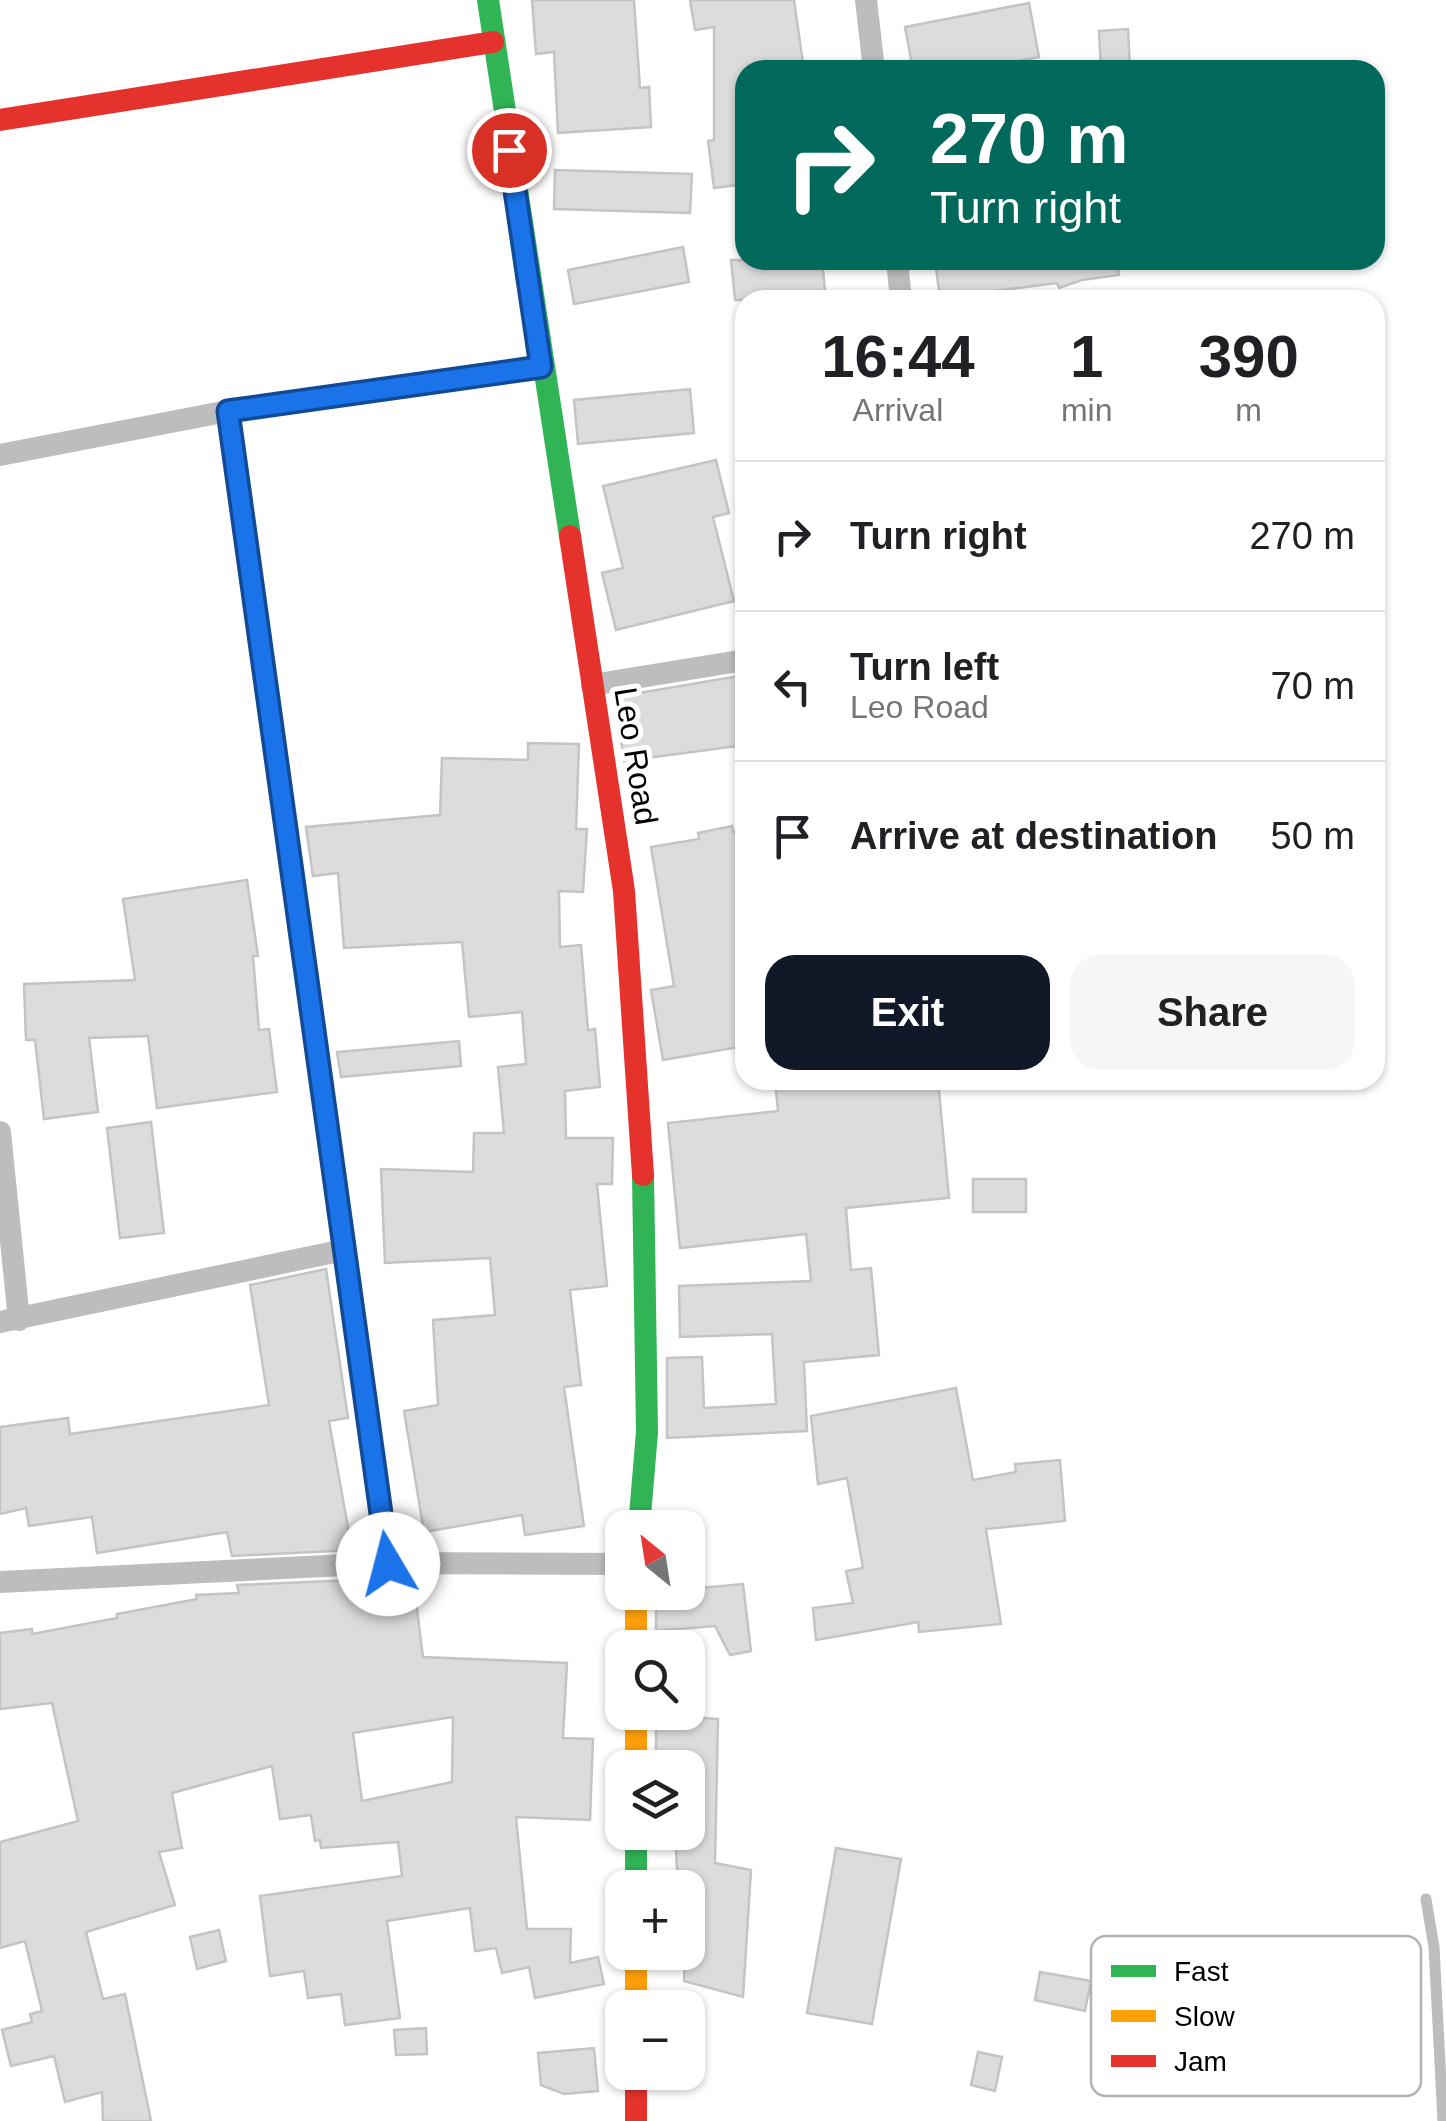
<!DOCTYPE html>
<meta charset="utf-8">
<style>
:root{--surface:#fff;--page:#f6f6f6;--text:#202124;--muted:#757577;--line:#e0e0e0;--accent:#111827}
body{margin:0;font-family:Arial,sans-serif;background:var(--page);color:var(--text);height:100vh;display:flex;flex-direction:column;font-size:38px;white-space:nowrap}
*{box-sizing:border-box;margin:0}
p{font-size:32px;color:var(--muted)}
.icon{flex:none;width:55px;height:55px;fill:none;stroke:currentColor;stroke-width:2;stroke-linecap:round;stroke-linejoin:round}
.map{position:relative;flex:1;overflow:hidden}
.side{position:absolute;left:735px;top:290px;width:650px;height:800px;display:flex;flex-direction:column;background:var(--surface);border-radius:30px;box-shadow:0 2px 8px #0004}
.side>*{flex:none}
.top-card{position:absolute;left:735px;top:60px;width:650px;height:210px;border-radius:30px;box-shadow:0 2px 8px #0004;background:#00695c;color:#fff;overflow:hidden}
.needle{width:65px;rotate:330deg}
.controls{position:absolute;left:605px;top:1510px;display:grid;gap:20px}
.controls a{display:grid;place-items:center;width:100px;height:100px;border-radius:20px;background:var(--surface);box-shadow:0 2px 8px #0004;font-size:50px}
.pin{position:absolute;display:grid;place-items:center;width:85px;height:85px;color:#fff;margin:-42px;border:5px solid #fff;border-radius:50%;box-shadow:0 2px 10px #0007}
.me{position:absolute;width:110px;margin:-55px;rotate:352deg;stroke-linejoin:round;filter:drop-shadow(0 0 8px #0008)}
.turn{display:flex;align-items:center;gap:35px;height:210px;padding:0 30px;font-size:45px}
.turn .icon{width:130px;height:130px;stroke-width:2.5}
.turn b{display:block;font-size:70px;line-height:85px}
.eta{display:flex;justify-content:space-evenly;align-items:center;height:170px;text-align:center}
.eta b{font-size:60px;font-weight:700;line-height:70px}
.button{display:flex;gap:20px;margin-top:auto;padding:20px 30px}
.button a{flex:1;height:115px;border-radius:30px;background:var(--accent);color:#fff;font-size:40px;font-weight:700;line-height:115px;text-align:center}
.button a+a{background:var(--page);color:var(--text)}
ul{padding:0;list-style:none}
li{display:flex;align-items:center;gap:30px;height:150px;padding:0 30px;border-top:2px solid var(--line)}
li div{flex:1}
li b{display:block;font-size:38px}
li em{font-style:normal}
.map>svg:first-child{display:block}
</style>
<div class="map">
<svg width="1446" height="2121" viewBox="0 0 1446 2121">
<rect width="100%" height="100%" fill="#fff"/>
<g fill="#dcdcdc" stroke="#c4c4c4" stroke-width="2.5" fill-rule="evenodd">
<path d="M532,0H634L640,88L649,87L651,127L558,133L554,52L536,54Z"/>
<path d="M690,0H794L804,70H745V184L714,188L708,141L714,140V27L695,30Z"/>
<path d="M1029,3L1039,57L972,70H913L905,27Z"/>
<path d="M1128,29L1130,70H1101L1099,31Z"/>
<path d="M555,170L692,174L690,213L554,209Z"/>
<path d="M683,247L689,282L574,304L568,270Z"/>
<path d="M731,260H822L826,300H735Z"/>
<path d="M935,260H1127L1128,262L1118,265L1119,275L1082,280L1059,288L1057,283L940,298Z"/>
<path d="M690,389L694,433L578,444L574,400Z"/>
<path d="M716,460L729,513L713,517L734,601L616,630L602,573L623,568L603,486Z"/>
<path d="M745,675V745L624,761L615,697Z"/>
<path d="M528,743L579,744L576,829H587L583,892L559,891L560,947L581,945L588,1030L595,1029L600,1087L565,1091L566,1138H613L612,1184H597L607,1286L570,1290L581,1385L564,1387L584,1526L525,1535L522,1515L424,1532L404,1411L438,1405L433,1320L495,1315L490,1258L385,1263L381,1169L473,1172L474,1133H504L498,1067L526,1064L522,1012L469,1017L462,942L344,948L338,873L313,876L306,827L440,815L442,758L528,760Z"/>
<path d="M732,826L733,832L745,830V1046L663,1060L651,990L674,986L651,847L699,839L698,833Z"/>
<path d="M247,880L258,956H253L259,1030L269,1029L277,1092L157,1108L148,1036L89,1038L98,1112L44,1119L35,1040H26L24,984L135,980L123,899Z"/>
<path d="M459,1041L461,1066L341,1077L337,1052Z"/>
<path d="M775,1080H938L949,1198L846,1208L851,1270L871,1268L879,1355L804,1362L807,1431L667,1438V1358L702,1357L704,1408L776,1404L772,1334L680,1337L679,1286L811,1281L806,1234L680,1248L668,1123L778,1111Z"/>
<path d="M151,1122L164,1233L120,1238L107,1128Z"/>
<rect x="973" y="1179" width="53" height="33"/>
<path d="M326,1269L348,1418L329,1421L352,1550L232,1556L227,1532L97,1553L92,1517L29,1526L26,1508L0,1514V1427L68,1418L70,1434L269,1405L250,1285Z"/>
<path d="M956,1388L973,1480L1016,1472L1015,1464L1060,1460L1065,1521L986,1529L1001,1624L919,1632L918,1622L816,1640L813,1608L853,1603L846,1571L863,1568L847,1478L818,1484L811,1416Z"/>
<path d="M401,1578H413L423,1657L567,1663L563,1738L593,1739L590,1820L516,1817L527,1929H571L570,1963L598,1957L604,1984L535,1998L529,1967L502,1973L496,1948L475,1951L470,1908L387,1921L400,2018L345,2025L341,1994L308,1998L304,1971L270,1976L260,1896L402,1876L398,1842L321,1848L320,1840L315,1841L311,1815L280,1819L272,1766L172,1793L182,1848L159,1852L175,1905L86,1932L103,1999L125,1994L151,2121H103L102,2092L65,2102L54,2056L11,2066L2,2030L32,2022L30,2014L42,2011L25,1941L0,1948V1842L78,1821L52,1703L0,1709V1633L32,1629V1634L117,1618V1614L197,1599L196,1595L239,1593L237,1585L376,1579L390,1583ZM453,1717L452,1782L362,1801L353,1733Z"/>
<path d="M743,1584L751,1651L730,1655L715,1626L656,1631V1592Z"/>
<path d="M656,1715L718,1719L715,1863L751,1870L743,1997L684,1981L688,1888H678L675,1832H688V1768H656Z"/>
<path d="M836,1848L901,1859L872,2024L807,2013Z"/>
<path d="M219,1930L226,1961L197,1969L190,1937Z"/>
<path d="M1040,1972L1091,1981L1085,2011L1035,2000Z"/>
<path d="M426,2028L427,2054L396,2055L394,2030Z"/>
<path d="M594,2048L598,2091L564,2094L541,2085L538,2053Z"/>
<path d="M978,2052L1002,2057L995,2091L971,2085Z"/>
</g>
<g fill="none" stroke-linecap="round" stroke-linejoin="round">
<path stroke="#bdbdbd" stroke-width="11" d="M1426,1899L1434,1947L1443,2121"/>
<g stroke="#bdbdbd" stroke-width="22">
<path d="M866,0L874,70"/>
<path d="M897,260L901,300"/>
<path d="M0,455L228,411L541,367"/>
<path d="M592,685L745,660"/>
<path d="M0,1132L19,1320"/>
<path d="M0,1322L344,1250"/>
<path d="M0,1582L388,1563L622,1564"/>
</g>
<g stroke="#30b455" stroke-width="22">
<path d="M488,0L570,536"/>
<path d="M283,810L348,1274"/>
<path d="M639,1528L647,1432L643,1175"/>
<path d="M636,1832V1888"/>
</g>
<g stroke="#ff9f0a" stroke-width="22">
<path d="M348,1274L388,1563"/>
<path d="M636,1592V1648"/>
<path d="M636,1712V1768"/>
<path d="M636,1952V2008"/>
</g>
<g stroke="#e5322d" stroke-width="22">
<path d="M0,120L493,42"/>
<path d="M228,411L283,810"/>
<path d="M570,536L624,891L643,1175"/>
<path d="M636,2072V2121"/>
</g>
</g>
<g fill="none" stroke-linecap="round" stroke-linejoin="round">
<defs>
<path id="route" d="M388,1564L228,411L541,367L509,150"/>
</defs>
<use href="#route" stroke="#114b97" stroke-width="25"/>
<use href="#route" stroke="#1a73e8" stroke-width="18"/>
</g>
<g text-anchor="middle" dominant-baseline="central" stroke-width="10" stroke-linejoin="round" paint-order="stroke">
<g font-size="32" fill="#000" stroke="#fff">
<text transform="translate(636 756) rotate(81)">Leo Road</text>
</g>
</g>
<rect x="1091" y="1936" width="330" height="160" rx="15" fill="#fff" stroke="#b2b2b2" stroke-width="2.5"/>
<rect x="1111" y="1965" width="45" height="12" fill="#30b455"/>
<rect x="1111" y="2010" width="45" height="12" fill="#ff9f0a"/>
<rect x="1111" y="2055" width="45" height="12" fill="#e5322d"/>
<g font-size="28" fill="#000">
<text x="1174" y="1981">Fast</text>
<text x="1174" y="2026">Slow</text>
<text x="1174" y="2071">Jam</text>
</g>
</svg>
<div class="controls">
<a><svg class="needle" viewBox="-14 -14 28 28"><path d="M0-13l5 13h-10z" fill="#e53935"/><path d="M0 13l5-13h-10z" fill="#757577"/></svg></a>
<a><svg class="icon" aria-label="search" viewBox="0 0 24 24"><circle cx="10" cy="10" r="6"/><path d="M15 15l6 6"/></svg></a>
<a><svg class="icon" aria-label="layers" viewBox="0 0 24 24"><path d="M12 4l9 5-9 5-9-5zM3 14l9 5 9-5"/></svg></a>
<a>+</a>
<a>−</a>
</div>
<div class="pin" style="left:509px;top:150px;background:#d93025"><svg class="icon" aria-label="arrive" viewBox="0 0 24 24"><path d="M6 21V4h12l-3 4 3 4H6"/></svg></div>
<svg class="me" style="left:388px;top:1564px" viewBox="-20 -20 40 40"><circle r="19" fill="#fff"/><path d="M0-13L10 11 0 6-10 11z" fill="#1a73e8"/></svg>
<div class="top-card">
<div class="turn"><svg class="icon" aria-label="right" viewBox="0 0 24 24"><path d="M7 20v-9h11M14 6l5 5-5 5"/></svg><div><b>270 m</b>Turn right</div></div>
</div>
<section class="side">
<div class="eta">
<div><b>16:44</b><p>Arrival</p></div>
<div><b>1</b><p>min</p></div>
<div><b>390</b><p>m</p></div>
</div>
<ul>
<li><svg class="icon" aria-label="right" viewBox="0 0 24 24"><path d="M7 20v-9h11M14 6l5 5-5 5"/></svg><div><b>Turn right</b></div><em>270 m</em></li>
<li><svg class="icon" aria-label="left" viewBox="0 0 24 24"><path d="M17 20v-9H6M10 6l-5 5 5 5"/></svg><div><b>Turn left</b><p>Leo Road</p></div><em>70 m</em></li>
<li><svg class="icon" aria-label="arrive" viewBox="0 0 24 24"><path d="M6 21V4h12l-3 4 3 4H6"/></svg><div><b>Arrive at destination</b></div><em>50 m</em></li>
</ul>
<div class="button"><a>Exit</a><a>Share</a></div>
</section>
</div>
